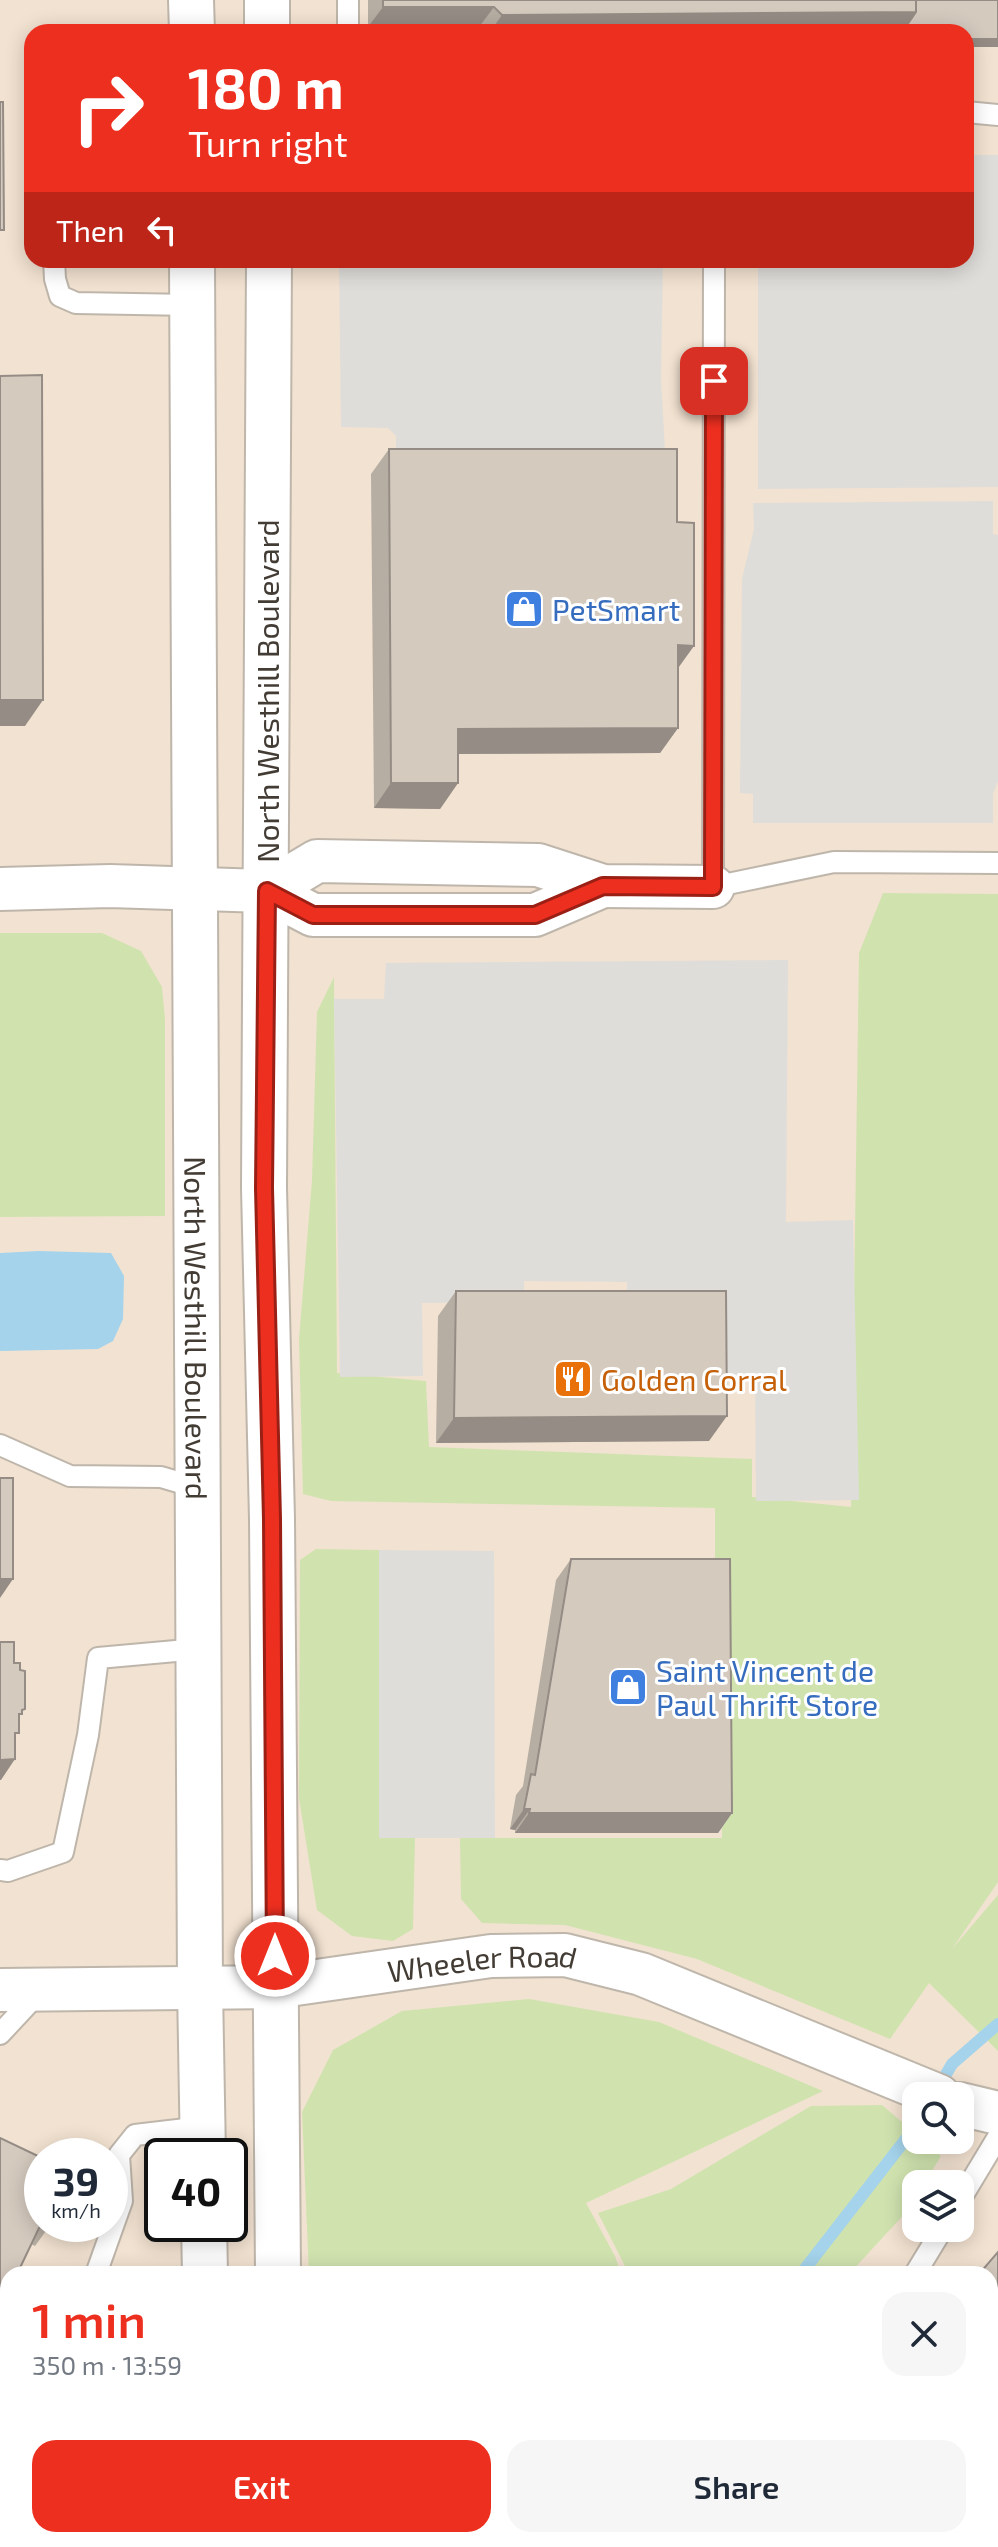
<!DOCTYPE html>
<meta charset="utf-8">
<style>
:root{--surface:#fff;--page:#f6f6f7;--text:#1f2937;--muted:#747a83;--accent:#ed2f20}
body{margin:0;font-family:"Exo 2",sans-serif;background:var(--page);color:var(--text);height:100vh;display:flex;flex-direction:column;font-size:30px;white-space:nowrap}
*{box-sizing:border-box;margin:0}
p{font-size:26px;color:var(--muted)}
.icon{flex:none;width:44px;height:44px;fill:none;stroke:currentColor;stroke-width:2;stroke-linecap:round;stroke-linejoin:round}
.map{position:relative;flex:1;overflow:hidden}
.side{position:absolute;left:0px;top:2266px;width:998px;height:282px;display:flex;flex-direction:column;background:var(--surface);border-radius:24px 24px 0 0;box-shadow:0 4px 20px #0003}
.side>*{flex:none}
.banner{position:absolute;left:24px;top:24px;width:950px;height:244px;border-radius:24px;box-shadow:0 4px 20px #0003;background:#ed2f20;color:#fff;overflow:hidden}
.buttons{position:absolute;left:902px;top:2082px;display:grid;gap:16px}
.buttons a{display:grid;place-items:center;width:72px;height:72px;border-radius:16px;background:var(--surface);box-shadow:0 4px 20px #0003;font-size:40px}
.speed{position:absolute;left:24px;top:2138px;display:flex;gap:16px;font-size:40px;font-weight:700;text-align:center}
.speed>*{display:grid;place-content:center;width:104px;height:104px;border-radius:50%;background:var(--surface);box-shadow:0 4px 20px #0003;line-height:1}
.speed small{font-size:20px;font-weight:400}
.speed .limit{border:4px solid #111;border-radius:12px;background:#fff;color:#111}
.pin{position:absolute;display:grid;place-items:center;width:68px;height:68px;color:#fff;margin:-34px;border-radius:16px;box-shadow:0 4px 12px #0006}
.me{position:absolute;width:88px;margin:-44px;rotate:0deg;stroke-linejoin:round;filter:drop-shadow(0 0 6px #0008)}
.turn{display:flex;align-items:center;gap:28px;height:168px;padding:0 32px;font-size:36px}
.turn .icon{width:104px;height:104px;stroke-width:2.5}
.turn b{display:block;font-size:56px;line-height:68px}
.then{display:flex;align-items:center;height:76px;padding:0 32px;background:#0003;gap:16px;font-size:30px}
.round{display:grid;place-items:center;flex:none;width:84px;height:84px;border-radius:24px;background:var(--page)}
.head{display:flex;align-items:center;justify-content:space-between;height:136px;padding:0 32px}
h1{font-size:48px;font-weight:600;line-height:60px;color:var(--accent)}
.action{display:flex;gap:16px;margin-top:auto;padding:16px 32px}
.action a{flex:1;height:92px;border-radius:24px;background:var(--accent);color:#fff;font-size:32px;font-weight:600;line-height:92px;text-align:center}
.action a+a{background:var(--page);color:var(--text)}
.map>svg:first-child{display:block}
</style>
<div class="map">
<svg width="998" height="2547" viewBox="0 0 998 2547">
<rect width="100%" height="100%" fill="#f1ece5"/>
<path fill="#f2e2d1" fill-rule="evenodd" d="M0,0H998V2547H0ZM32,32H966V260H32ZM916,2096H960V2140H916ZM42,2156H110V2224H42ZM162,2156H230V2224H162ZM916,2184H960V2228H916ZM8,2274H990V2540H8Z"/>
<g fill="#d0e3af">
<path d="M883,893L998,894V1882L952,1949L998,1895V2051L929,1983L890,2039L697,1959L565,1925L482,1923L461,1899L460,1838H722L724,1580L715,1571V1508L331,1501L303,1494L299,1339L312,1180L317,1012L334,977L337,1373L426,1381L429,1447L752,1459V1497L851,1507L859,953Z"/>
<path d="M0,933H102L141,951L162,987L165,1020V1216L0,1217Z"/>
<path d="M316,1549L379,1550V1837L415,1838L413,1929L393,1941L352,1936L317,1910L299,1798L300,1560Z"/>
<path d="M529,1999L659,2022L823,2091L586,2203L615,2256L621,2274H309L302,2112L333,2050L402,2011Z"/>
<path d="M882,2105L916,2134V2140H922L941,2156L924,2184H916V2198L910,2208L849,2274H629L598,2213L671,2189L811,2106Z"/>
</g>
<g fill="#dfddda">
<path d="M966,155H998V487L758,489V260H966Z"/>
<path d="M339,260H663L661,379L666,468L396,469V436L388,428L341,427Z"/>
<path d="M993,501V534L998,535V781L993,794V823H753V794L740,793L742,579L754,529L753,503Z"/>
<path d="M788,960L786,1222L853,1220L859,1500L756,1501L755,1382L717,1381L627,1301V1282L524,1281V1302L422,1303L423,1376L340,1377L334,999H384L386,963Z"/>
<path d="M379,1550L494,1551L495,1838H379Z"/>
</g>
<path fill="#a4d3eb" d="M39,1251L111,1253L124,1276L123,1319L113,1341L98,1349L0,1351V1253Z"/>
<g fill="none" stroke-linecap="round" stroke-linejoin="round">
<g stroke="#a4d3eb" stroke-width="12">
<path d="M937,2090L952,2064L998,2024"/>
<path d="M801,2274L916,2126"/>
<path d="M528,2540V2547"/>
</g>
<defs>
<g id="service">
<path d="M348,0V32"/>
<path d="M966,112L998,115"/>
<path d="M54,260L55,279L60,296L76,303L192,305"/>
<path d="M714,260L713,887L834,862L998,863"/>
<path d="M0,1445L70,1476L161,1477L198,1488"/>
<path d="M0,1870L8,1871L63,1852L88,1735L98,1658L198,1649"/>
<path d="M0,2034L41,1990"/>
<path d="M960,2200L998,2137"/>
<path d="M96,2274L122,2201L119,2155L135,2135L203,2127"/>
<path d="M915,2274L943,2228"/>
<path d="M0,2408H8"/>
<path d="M990,2489H991"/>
</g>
<g id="minor">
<path d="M0,889L110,886L267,891L313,915H535L603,886"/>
<path d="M267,891L317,861L538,865L603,886L713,887"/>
<path id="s1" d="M0,1990L275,1987L491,1956L565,1955L641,1974L939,2096"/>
<path d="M960,2104L998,2113"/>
</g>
<g id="tertiary">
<path d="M191,0L192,32"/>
<path d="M267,32V0"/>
<path id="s2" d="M192,260L200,1988L203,2156"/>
<path d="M269,260L264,1188L272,1519L278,2274"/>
<path d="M204,2224L205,2274"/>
<path d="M212,2540V2547"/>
<path d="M281,2540V2547"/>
</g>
</defs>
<use href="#service" stroke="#bfb6ab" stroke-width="24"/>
<use href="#minor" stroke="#bfb6ab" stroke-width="46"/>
<use href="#tertiary" stroke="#bfb6ab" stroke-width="48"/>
<use href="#service" stroke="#fff" stroke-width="20"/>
<use href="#minor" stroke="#fff" stroke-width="42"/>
<use href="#tertiary" stroke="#fff" stroke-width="44"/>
</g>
<g fill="#b7aea3">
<path d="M368,0H998V47H966V32H484L479,27H368Z"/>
<path d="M389,449L678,668V728L660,753L458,754V783L440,809L374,808L371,474Z"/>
<path d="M456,1291L709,1441L436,1443L438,1316Z"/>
<path d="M571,1559L732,1813L718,1833H515V1830L510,1829L516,1795L523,1786L556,1580Z"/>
<path d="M0,2138L42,2158V2224H51L35,2246L31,2244L8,2274V2319L0,2330Z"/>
<path d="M998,2252V2426L990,2435V2274Z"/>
</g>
<g fill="#958d85">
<path d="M383,7H494L479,27H368Z"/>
<path d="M916,12L902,32L596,28L593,32H490L502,15Z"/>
<rect x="966" y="39" width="32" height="8"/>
<path d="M678,645L694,646L676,671Z"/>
<path d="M0,700H43L25,726H0Z"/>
<path d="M678,728L660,753L440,754L458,729Z"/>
<path d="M391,783H458L440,809L374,808Z"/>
<path d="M727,1416L709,1441L436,1443L454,1418Z"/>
<path d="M0,1579H13L0,1598Z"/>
<path d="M15,1759L1,1780H0V1763L2,1760Z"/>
<path d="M524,1809H530L515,1830L510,1829Z"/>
<path d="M529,1813H732L718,1833H515Z"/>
<path d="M998,2422V2426L990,2435V2434Z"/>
</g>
<g fill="#d5cabe" stroke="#958d85" stroke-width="2">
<path d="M383,0H916V12L502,15L494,7H383Z"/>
<path d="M916,0H998V39H966V32H596V28L907,25L916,12Z"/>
<path d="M0,102H3L4,230H0Z"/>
<path d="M42,375L43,700H0V376Z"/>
<path d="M389,449H677V522L694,523V646L678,645V728L458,729V783H391Z"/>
<path d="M456,1291H726L727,1416L454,1418Z"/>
<rect x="0" y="1478" width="13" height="101"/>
<path d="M571,1559H730L732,1813H529L530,1809H524L531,1774L535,1775Z"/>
<path d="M0,1642H14V1663H20V1670L25,1671V1709L22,1710V1714H19V1733H15V1759L2,1760V1765H0Z"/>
<path d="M0,2138L42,2158V2216L38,2224L40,2226L18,2272L24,2274H8V2302L6,2301L0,2313Z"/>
<path d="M998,2252V2423L990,2416V2274H979Z"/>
</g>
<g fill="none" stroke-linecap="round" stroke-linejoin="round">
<defs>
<path id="route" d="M275,1956L272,1519L264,1188L267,891L313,915H535L603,886L713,887L714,381"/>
</defs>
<use href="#route" stroke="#9a1f15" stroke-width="20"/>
<use href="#route" stroke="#ed2f20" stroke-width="14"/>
</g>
<defs>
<symbol id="shop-square" viewBox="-11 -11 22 22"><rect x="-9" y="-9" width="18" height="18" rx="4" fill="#3f7fe0" stroke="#fff"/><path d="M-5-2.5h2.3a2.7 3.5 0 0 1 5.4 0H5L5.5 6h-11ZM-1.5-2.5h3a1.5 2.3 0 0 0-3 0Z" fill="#fff"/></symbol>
<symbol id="restaurant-square" viewBox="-11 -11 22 22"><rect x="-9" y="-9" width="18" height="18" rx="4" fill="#e8710a" stroke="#fff"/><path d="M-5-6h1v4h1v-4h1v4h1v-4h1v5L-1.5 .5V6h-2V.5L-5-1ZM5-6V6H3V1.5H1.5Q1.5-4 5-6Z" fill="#fff"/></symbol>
</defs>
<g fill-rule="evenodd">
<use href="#shop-square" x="502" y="587" width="44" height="44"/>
<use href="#restaurant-square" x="551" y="1357" width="44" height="44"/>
<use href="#shop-square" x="606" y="1665" width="44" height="44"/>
</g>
<g text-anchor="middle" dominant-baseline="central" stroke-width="6" stroke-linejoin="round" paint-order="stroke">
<g font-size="30" fill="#366cbe" stroke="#fff" text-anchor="start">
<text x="552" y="609">PetSmart</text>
<text x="656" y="1670">Saint Vincent de<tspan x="656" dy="34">Paul Thrift Store</tspan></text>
</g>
<g font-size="30" fill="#433c35" stroke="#fff">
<text transform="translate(267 691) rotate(-90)">North Westhill Boulevard</text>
<text stroke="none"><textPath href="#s2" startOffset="1068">North Westhill Boulevard</textPath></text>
<text stroke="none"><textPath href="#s1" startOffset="484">Wheeler Road</textPath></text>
</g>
<g font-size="30" fill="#c56008" stroke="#fff" text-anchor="start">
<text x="601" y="1379">Golden Corral</text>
</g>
</g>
</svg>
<div class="buttons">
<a><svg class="icon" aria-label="search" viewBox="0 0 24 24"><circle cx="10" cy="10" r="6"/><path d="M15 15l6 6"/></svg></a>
<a><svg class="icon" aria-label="layers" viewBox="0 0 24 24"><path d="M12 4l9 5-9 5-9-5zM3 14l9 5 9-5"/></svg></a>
</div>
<div class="speed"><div>39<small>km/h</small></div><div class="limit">40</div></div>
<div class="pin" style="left:714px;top:381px;background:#d93025"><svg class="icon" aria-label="arrive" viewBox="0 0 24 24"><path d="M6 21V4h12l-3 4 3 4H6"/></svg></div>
<svg class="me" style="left:275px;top:1956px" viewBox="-20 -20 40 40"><circle r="17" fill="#ed2f20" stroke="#fff" stroke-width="3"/><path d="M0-11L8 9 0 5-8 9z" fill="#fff"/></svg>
<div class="banner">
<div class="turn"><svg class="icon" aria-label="right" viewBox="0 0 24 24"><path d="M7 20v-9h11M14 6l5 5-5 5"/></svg><div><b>180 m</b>Turn right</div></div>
<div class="then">Then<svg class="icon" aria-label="left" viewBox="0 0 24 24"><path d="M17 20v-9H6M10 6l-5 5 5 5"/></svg></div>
</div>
<section class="side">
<div class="head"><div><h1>1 min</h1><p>350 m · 13:59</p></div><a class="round"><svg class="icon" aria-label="close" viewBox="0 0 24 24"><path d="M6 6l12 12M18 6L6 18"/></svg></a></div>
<div class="action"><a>Exit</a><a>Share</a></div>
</section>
</div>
